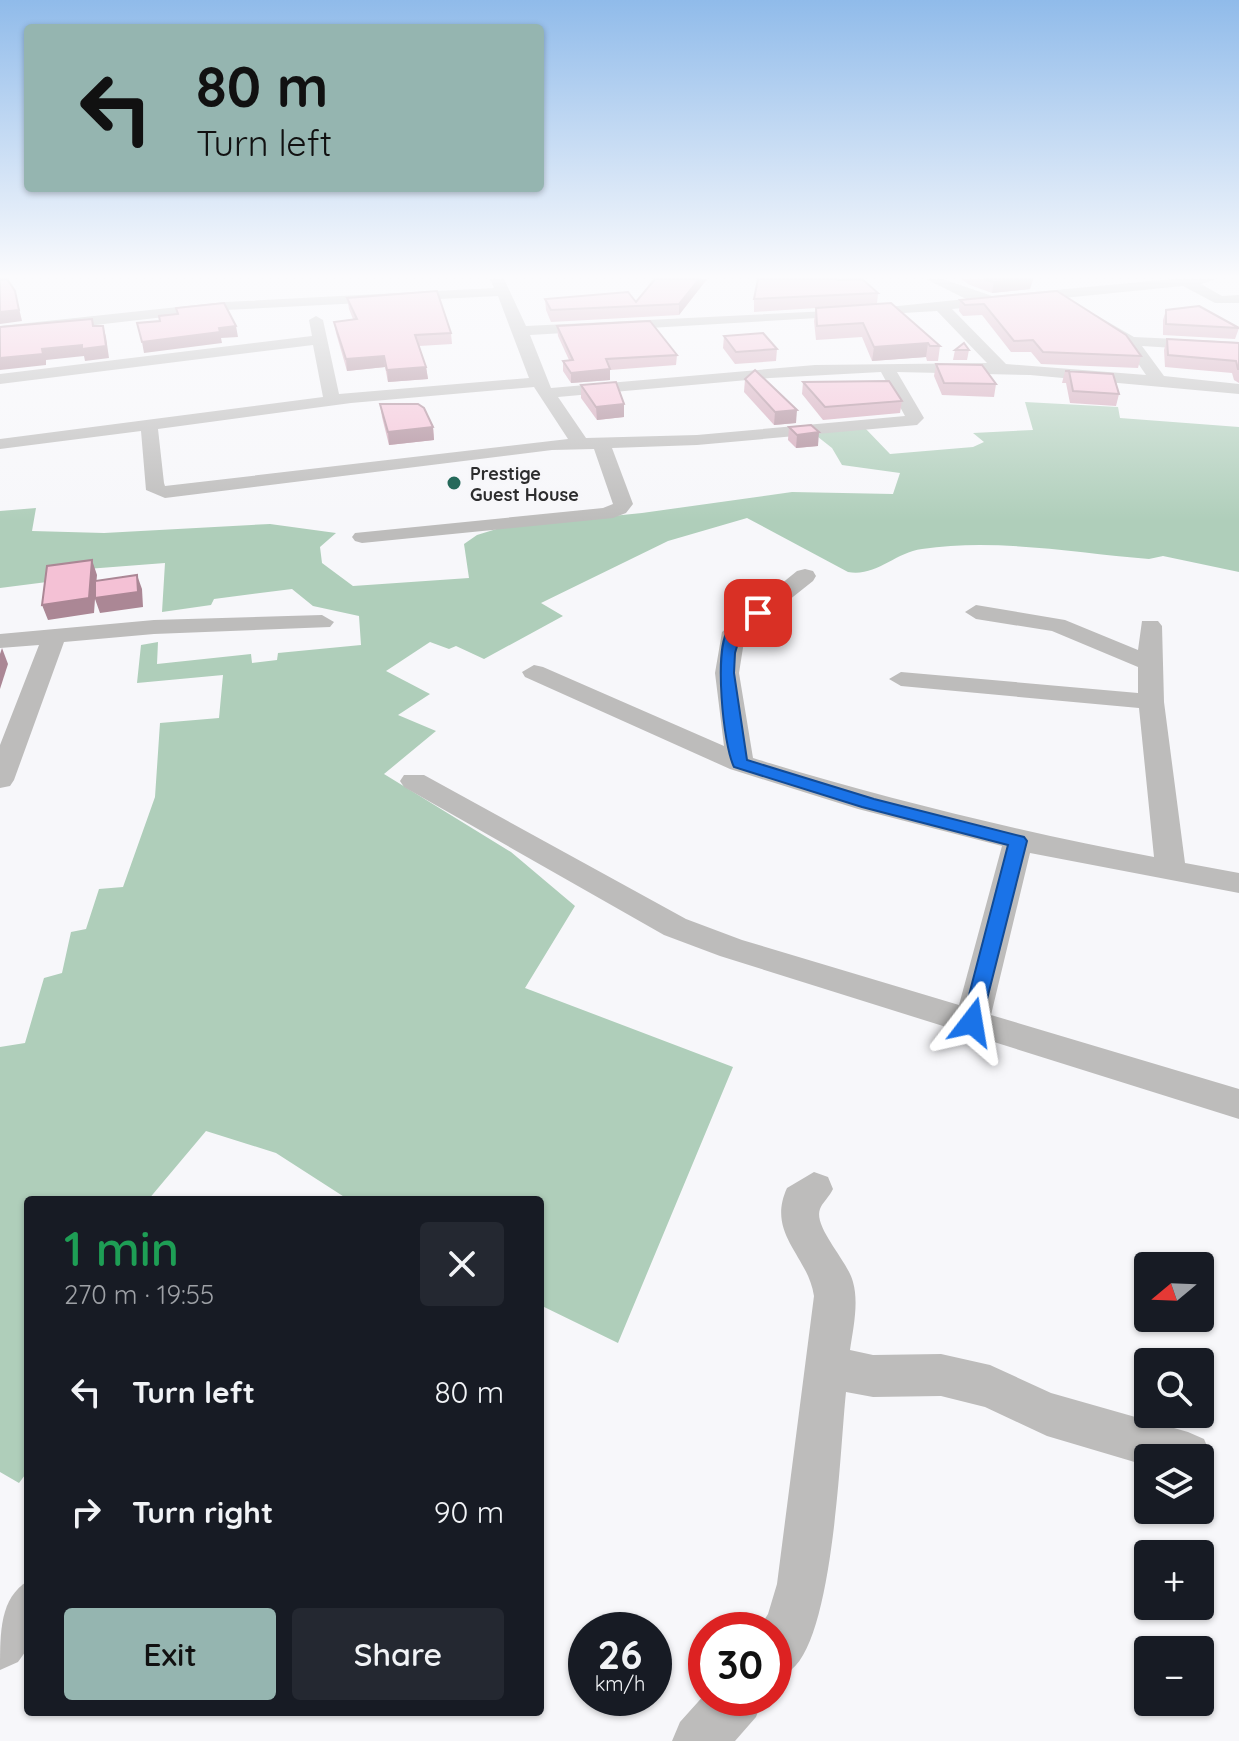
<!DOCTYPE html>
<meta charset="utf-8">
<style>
:root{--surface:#171b24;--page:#242831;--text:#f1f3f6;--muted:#9ea1a6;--accent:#95b5b0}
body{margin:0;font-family:Quicksand,sans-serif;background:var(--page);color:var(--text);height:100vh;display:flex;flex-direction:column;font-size:30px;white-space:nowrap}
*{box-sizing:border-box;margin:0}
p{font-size:26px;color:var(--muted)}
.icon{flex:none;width:44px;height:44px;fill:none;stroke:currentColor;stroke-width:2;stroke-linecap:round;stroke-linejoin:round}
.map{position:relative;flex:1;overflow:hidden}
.drawer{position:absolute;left:24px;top:1196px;width:520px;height:520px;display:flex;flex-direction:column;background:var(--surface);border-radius:8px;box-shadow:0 2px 6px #0004}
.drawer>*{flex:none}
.top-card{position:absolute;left:24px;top:24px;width:520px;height:168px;border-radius:8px;box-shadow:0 2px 6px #0004;background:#95b5b0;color:#111;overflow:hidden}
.needle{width:52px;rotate:251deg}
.buttons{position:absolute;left:1134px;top:1252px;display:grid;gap:16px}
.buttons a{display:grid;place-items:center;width:80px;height:80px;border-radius:8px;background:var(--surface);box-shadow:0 2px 6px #0004;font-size:40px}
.speed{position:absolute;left:568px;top:1612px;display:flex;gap:16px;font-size:40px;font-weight:700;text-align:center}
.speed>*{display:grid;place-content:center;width:104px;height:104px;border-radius:50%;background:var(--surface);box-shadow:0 2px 6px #0004;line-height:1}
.speed small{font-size:20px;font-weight:400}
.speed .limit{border:12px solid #d22;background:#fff;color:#111}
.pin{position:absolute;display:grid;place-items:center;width:68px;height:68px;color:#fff;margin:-34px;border-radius:16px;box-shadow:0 4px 12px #0006}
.me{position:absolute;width:88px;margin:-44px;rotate:14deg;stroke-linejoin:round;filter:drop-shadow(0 0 6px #0008)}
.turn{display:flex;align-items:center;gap:28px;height:168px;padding:0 40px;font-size:36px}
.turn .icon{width:104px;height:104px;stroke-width:2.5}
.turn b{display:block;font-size:56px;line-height:68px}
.round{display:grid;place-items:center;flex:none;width:84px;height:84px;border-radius:8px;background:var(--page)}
.summary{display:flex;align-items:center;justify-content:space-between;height:136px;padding:0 40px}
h1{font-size:48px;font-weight:600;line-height:60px;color:#1e9e55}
.primary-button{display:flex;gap:16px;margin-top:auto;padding:16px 40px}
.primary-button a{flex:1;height:92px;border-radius:8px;background:var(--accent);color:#111;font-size:32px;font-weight:600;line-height:92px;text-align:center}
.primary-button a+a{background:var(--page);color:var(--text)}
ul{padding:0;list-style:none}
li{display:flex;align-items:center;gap:24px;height:120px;padding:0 40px}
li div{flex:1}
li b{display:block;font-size:30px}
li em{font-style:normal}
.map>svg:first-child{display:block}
</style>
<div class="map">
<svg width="1239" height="1741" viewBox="0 0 1239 1741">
<rect width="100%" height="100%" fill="#f7f7fa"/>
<path fill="#afceba" d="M1025,402L1118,407L1120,418L1239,427V572L1163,556L1149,559C1075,553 996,538 922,549C894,553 876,577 848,572L747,518L668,541L541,603L563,616L484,659L456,646L449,649L430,642L386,671L430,694L398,715L436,731L384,774L511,852L575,906L525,988L733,1067L618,1343L540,1305V1200H349L276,1153L206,1131L148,1200H28V1471L19,1483L0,1472V1047L25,1043L44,978L62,973L71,932L86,929L99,889L123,887L155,797L160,723L219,718L223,675L137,683L141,645L158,642L157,664L251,654L252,663L277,660L278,653L361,645L359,616L313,606L292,589L214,599L211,605L162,612L165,563L48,572L47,582L0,588V511L36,508L32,531L104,533L270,524L336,533L320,547L322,563L353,586L469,578L464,544L477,535L503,527L642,513L792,492L893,494L900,473L842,465L832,448L813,433L864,427L890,454L973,447L984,442L973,433L1033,430Z"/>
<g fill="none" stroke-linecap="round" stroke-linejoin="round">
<g fill="#bdbcbb" fill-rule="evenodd">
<path d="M490,279H504L526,326L869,309L966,299L926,279H943L992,296L1172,279H1216L1201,284L1222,296L1239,295V303H1215L1183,286L952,309L1006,364L1146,375L1125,344L1091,322L1089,319L1096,315L1134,337L1239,342V352L1142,346L1164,376L1239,384V394L1030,375L897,372L924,418L917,425L697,445L612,448L633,504L626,513L613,518L362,543L355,541L352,537L355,533L603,508L613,504L594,449L552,450L165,498L146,490L141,431L0,449V439L323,397L313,345L0,384V374L312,336L309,320L316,316L323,320L339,394L529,378L498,296L225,310L0,336V326L225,302L494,288ZM937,311L987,363L815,365L551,388L530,335ZM881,372L905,416L697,435L586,438L558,397L770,378ZM534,387L568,439L165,486L164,483L158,429L351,403Z"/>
<path d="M805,569L813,571L816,576L813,581L745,635L739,673L753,758C886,799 1018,831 1154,857L1139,708L901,686L889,679L901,672L1138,693V667L1052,631L976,619L965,612L976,605L1065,620L1138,650L1142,621H1158L1162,626L1164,702L1185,863L1239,873V893L1030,853L991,1015L1239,1089V1119L720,956L664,935L404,787L400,781L404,775H424L686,919L742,940L959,1005L1002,846L858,809L730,769L525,677L522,672L534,665L543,667L724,746L715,673L722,632L797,571Z"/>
<path d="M322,615L334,622L330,627L154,634L64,642L14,780L10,786L0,788V745L39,645L0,648V634L154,620Z"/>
<path d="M814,1172L828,1177L833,1189C830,1196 822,1203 820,1209C813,1227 848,1261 853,1282C859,1303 853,1329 850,1350L873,1355L941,1354L990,1365L1051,1393L1188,1432L1204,1439L1211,1455L1200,1473V1458H1148V1466L1047,1436L985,1407L941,1396L873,1397L846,1392C840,1448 834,1637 791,1670C787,1673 779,1675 774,1677V1630H758L768,1614L777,1584L814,1296C808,1255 766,1234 787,1188Z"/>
<path d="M28,1581V1648L18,1662L0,1670C0,1631 0,1598 28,1581Z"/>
<path d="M706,1693V1698H763L756,1717L735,1741H672L680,1722Z"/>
</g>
</g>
<g fill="#d2a6b7">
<path d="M707,279L679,315L551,322L546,310L545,299L636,302Z"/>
<path d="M961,279H1033L1030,289L992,293L970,285Z"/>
<path d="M838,280L878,293L877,304L940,346L938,361H927L926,357L872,361L862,337L816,340L814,321L816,308L754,312V299Z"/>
<path d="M1057,291L1141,356L1138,368L1041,364L1031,352H1011L982,315L963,316L959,311L960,300Z"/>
<path d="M347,298L451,333L452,344L419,346L426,367L428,379L388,382L385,367L347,371L336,333L334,322L353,319L349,309Z"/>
<path d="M1166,310L1239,328L1235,339L1163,335V320Z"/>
<path d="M557,326L677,355L676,365L610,370V380L571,383L563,371V361L569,360L558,336Z"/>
<path d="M724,336L777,349L776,361L735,364L723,348Z"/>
<path d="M1167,339L1239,343V383L1234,380L1232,373L1165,367L1164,350Z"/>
<path d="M955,350H969L967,360H953Z"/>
<path d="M936,364L996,384L994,397L942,395L934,376Z"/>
<path d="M1065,371L1113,374L1119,394L1116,406L1070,403L1066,383H1062Z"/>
<path d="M745,379L796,423L774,425L744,392Z"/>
<path d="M803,382L902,401L900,413L823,420L802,394Z"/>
<path d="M581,385L624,417L597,420L581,398Z"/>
<path d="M380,404L433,427L434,440L389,445L382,417Z"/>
<path d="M789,427L818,446L796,448L788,440Z"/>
</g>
<g fill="#ab8795">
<path d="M699,279H707L679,315V304Z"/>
<path d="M1033,279L1030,289L992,293L994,282Z"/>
<path d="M15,291L22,321L0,324V312Z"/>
<path d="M103,326L106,337L109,358L85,361L84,356L46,360V365L0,370V358L42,349Z"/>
<path d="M236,326L238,337L221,338L222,343L144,353L142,342L219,328Z"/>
<path d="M928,343L926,357L872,361L874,347Z"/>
<path d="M384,356L385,367L347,371L346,359Z"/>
<path d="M426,367L428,379L388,382L387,370Z"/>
<path d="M610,369V380L571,383V373Z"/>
<path d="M624,404V417L597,420L596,407Z"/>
<path d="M797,410L796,423L774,425L775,412Z"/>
<path d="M433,427L434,440L389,445L388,432Z"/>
<path d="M819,432L818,446L796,448L797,435Z"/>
<path d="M92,560L97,575L95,598L137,575L142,589L143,607L100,613L95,599L94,613L48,620L42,605Z"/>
<path d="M2,648L8,664L0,689V654Z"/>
</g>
<g fill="#f4c1d5" stroke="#ab8795" stroke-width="2">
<path d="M7,279L15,291L19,310L0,312V280Z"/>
<path d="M655,279H699L679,304L551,310L545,299L628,292L636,302Z"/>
<path d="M758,279H838V280L862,279L878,293L754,299Z"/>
<path d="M984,279H1032L994,282Z"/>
<path d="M437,291L451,333L415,335L426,367L387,370L384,356L346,359L334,322L357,319L347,298Z"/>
<path d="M1057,291L1126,335L1141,356L1043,352L1033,340L1014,341L984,304L965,305L960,300Z"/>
<path d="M224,303L236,326L219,328L220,332L142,342L137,323L160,321L159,316L178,314L176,308Z"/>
<path d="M891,303L940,346H930L928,343L874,347L863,323L817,326L816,308Z"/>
<path d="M1199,306L1239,328L1166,324V310Z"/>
<path d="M92,319L93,326H103L106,346L82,349V345L42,349L43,354L0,358V327Z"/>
<path d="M650,321L677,355L606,359L610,369L571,373L563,361L573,360L557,326Z"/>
<path d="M763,333L777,349L736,352L724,336Z"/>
<path d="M1167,339L1239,343V369H1238L1236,361L1168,355Z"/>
<path d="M964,343L969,350H955Z"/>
<path d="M936,364L982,365L996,384L944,383Z"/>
<path d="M755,370L797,410L775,412L745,379Z"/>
<path d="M1065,371L1113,374L1119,394L1073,391L1069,371Z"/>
<path d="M889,381L902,401L825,407L803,382Z"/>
<path d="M616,382L624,404L596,407L581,385Z"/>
<path d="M380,404H418L424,408L433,427L388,432Z"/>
<path d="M811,425L819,432L797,435L789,427Z"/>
<path d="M92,560L89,598L42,605L47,566Z"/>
<path d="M137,575L138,592L95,598V581Z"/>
</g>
<linearGradient id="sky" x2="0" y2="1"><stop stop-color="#90bbea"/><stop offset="0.53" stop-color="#fbfbfd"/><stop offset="1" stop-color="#fbfbfd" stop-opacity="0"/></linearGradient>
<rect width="1239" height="522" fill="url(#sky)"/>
<path fill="#1a73e8" stroke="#114b97" stroke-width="2" d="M753,610L765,613L741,633L735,653L734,673L747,760L874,799L1024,837L1027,841L980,1027H965L962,1022L1008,845L862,807L734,767C723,745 714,650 728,630C734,622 745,616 753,610Z"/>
<circle fill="#25695a" stroke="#f7f7fa" stroke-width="3" cx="454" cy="483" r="8"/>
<g text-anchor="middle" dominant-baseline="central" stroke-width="7" stroke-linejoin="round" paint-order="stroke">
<g font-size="18" font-weight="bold" fill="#2d2d2e" stroke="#f7f7fa" text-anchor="start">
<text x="470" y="473">Prestige<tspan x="470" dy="21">Guest House</tspan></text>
</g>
</g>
</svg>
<div class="buttons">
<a><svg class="needle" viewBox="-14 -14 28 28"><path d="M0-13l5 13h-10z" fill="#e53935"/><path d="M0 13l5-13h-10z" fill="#9ea1a6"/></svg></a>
<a><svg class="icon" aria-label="search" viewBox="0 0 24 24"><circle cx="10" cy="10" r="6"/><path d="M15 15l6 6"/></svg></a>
<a><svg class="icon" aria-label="layers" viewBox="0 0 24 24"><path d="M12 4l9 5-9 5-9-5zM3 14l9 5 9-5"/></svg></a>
<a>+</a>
<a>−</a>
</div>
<div class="speed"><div>26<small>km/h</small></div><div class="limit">30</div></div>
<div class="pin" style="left:758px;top:613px;background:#d93025"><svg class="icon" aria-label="arrive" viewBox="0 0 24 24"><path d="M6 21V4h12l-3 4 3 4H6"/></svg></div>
<svg class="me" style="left:972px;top:1022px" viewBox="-20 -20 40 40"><path d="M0-17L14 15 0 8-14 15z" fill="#1a73e8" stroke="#fff" stroke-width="4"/></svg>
<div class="top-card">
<div class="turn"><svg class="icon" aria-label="left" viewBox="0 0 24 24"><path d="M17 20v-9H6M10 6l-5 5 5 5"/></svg><div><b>80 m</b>Turn left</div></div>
</div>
<section class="drawer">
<div class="summary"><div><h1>1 min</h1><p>270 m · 19:55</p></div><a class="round"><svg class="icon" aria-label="close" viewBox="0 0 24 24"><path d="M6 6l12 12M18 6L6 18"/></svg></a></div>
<ul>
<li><svg class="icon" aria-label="left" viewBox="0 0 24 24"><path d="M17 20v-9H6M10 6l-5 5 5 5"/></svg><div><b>Turn left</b></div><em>80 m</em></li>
<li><svg class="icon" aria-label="right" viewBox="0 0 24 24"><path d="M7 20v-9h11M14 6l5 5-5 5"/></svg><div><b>Turn right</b></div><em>90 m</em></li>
</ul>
<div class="primary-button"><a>Exit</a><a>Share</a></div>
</section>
</div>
